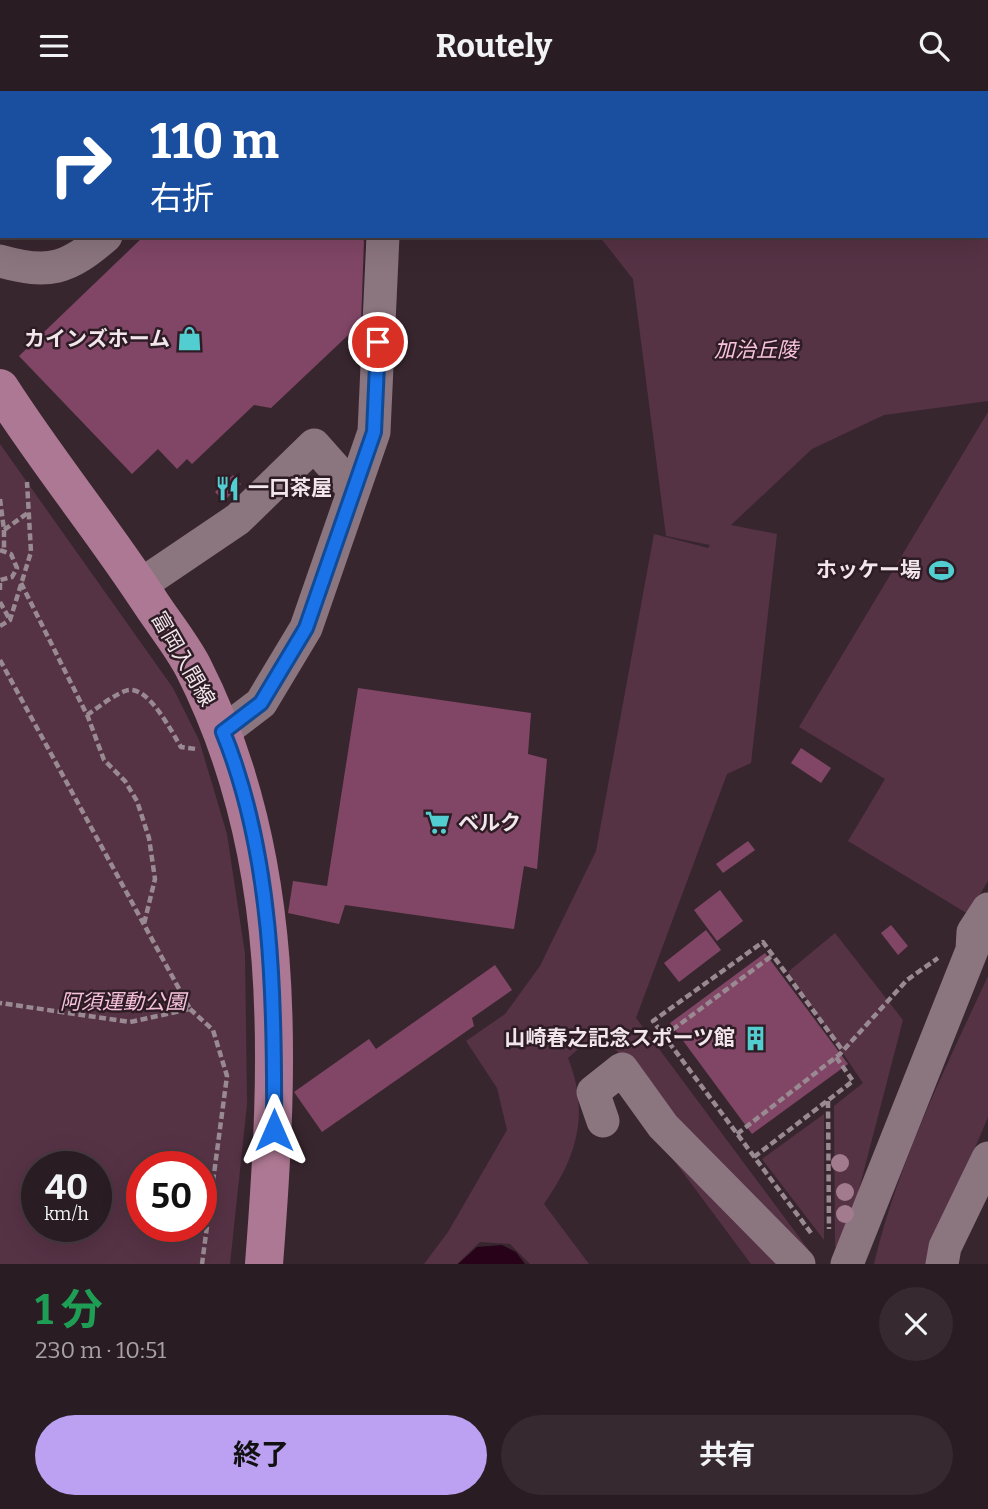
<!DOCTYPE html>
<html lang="ja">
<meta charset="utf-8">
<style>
:root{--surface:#2a1c23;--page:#362930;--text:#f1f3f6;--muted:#a5a1a6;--line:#463a41;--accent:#bca0f2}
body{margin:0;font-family:Bitter,"Noto Sans JP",serif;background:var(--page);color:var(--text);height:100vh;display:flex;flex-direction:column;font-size:26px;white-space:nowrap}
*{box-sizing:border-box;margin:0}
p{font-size:23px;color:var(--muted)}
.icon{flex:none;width:38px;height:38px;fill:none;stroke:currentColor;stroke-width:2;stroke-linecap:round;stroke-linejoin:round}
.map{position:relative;height:1173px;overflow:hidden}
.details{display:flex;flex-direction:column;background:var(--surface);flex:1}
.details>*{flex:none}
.banner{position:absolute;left:0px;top:0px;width:989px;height:147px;box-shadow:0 7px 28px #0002,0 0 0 2px var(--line);background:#1a4fa0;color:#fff;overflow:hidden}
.speed{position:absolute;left:21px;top:1060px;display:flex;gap:14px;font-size:35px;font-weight:700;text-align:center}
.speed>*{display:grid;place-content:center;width:91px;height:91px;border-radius:50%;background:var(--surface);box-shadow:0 7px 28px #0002,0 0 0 2px var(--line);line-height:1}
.speed small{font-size:18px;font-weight:400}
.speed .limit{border:10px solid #d22;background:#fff;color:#111}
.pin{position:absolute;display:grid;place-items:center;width:60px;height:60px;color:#fff;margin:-30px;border:4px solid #fff;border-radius:50%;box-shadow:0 2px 7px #0007}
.me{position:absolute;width:77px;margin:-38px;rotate:0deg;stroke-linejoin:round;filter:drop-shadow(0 0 5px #0008)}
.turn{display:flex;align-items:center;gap:24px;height:147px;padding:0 35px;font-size:32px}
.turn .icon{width:91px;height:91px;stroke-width:2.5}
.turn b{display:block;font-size:49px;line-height:60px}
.round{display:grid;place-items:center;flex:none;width:74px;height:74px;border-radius:37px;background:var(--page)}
.summary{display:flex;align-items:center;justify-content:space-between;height:119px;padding:0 35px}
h1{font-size:42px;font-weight:700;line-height:52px;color:#1e9e55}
.button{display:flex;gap:14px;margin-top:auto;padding:14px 35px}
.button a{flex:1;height:80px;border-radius:42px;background:var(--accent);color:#111;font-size:28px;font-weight:700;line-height:80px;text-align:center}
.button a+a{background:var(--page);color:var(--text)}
header{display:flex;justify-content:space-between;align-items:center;height:91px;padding:0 35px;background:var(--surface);font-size:32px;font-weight:700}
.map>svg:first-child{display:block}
</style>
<header><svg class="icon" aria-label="menu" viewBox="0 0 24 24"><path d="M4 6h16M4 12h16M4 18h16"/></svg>Routely<svg class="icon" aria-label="search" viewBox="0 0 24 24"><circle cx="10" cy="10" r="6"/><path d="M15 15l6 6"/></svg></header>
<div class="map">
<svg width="988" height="1173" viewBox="0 0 988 1173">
<rect width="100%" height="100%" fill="#38262f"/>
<g fill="#563245" fill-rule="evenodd">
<path d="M0,0H239L2,2V48Z"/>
<path d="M425,0H988V310L884,324L812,358L731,434L777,443L751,672L727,683L636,927L808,1158L801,1163L666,1027L601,938L568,967C590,1023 577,1066 544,1113L589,1173H530L510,1153L480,1151L457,1173H424L448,1141L507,1039L497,997L466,950L505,923L540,875L596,760L654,443L708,457L710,454L666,445L633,188L599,145H987V2Z"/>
<path d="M988,321V790L968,823L848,750L885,688L799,636Z"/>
<path d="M0,353L173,597L199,649L227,743L245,863L247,1013L230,1173H0ZM37,1076H96V1136H37ZM142,1076H201V1136H142Z"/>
<path d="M835,842L903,929L844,1156H835L834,1015L863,992L788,881Z"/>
<path d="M988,885V1026L926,1173H874C898,1072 945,978 988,885Z"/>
<path d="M824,1023V1149L762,1068Z"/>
<path d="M658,1048L782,1173H751Z"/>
</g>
<path fill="#280219" d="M502,1154L516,1161L525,1173H458L477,1156Z"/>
<g fill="#814666">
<path d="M144,145H360L364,150L361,232L271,317L254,314L192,373L187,368L177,378L158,358L132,383L19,265Z"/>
<path d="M233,384L241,393L224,410L215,401Z"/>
<path d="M358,597L531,622L528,663L547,668L537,778L524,775L514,838L345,814L339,833L288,822L293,790L327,795Z"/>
<path d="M801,657L831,677L821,692L791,672Z"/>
<path d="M748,750L755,759L723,782L716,773Z"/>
<path d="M720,799L743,830L717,850L694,819Z"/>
<path d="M891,834L908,855L898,864L881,842Z"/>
<path d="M706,839L721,859L679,891L664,872Z"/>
<path d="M765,862L848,973L752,1043L670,932Z"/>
<path d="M495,874L512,899L472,927L474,935L322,1041L294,1001L369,948L376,958Z"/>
</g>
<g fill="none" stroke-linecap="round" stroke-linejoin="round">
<g stroke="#998a92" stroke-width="4.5" stroke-dasharray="7 3.5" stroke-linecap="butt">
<path d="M569,2L570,1"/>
<path d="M0,408L4,439L29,421"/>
<path d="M4,439V459"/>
<path d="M0,459L11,463L17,477L12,486L0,489"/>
<path d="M21,492L88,626L104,669L125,690L137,710L149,747L155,788L144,833"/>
<path d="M0,499V490"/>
<path d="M0,511L10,529"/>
<path d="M0,535L10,529L31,461L27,391"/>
<path d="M0,569L190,918L130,931L0,912"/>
<path d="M87,624C99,616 112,605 125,600C147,591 171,640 181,656L196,658"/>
<path d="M190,918L213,939L227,985L202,1173"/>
<path d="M664,945L773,864"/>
<path d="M828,1010L829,1138"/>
<path d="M737,1043L840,963L907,889L938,867"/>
<path d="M754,1066L853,990L836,966"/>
<path d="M811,1142L653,930L763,851L843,960"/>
</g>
<g stroke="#8b757f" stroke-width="33">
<path d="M268,2L269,0"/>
<path d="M416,2V0"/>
<path d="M0,170C49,184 68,178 106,145"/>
<path d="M139,495L238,428L314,354L353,398"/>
<path d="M223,641L261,612L306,537L374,341L383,145"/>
<path d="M603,1030L593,1001L622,978L663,1035L799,1173"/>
<path d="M847,1173L972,859L973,841L988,818"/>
<path d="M942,1173L945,1156L988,1067"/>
</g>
<path stroke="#ad7893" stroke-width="38" d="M0,297C48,372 104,440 152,514C166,535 182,555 193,576C289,765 280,968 264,1173"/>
</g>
<g fill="#a27b8e">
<circle cx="840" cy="1072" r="9"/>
<circle cx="845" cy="1101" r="9"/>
<circle cx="845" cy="1123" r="9"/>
</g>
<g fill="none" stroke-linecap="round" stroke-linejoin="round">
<defs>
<path id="route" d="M274,1039C275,908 273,764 223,641L261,612L306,537L374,341L378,251"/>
</defs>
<use href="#route" stroke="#114b97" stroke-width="18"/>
<use href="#route" stroke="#1a73e8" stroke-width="12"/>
</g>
<defs>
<symbol id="shop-bare" viewBox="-9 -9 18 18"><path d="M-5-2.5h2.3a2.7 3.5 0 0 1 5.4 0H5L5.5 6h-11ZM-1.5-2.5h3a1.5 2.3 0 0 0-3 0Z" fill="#52cdd0" stroke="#2e1c25" stroke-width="2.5" paint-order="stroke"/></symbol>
<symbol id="restaurant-bare" viewBox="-9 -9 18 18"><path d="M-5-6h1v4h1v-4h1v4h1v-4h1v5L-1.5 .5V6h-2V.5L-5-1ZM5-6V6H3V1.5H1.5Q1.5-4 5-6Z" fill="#52cdd0" stroke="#2e1c25" stroke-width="2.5" paint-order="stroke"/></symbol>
<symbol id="stadium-bare" viewBox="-9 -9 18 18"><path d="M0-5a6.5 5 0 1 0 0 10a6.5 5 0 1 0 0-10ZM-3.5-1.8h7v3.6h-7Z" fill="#52cdd0" stroke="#2e1c25" stroke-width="2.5" paint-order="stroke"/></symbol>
<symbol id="supermarket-bare" viewBox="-9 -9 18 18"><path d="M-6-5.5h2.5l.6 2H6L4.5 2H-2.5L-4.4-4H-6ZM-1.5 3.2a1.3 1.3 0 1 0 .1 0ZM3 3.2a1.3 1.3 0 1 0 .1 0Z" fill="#52cdd0" stroke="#2e1c25" stroke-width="2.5" paint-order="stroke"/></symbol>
<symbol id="building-bare" viewBox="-9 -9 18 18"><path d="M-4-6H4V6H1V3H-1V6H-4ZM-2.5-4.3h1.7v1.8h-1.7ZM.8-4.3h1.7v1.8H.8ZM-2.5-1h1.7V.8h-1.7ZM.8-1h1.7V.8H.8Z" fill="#52cdd0" stroke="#2e1c25" stroke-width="2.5" paint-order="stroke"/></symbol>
</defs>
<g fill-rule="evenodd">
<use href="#shop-bare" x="172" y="230" width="35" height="35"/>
<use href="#restaurant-bare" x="210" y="380" width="35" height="35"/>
<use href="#stadium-bare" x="924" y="462" width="35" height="35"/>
<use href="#supermarket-bare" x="420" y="714" width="35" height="35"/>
<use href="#building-bare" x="738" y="930" width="35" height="35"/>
</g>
<g text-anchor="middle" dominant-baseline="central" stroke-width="5" stroke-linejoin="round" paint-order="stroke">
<g font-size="21" font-weight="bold" fill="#f2e6ec" stroke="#2e1c25" text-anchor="end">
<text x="170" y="248">カインズホーム</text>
<text x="248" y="397" text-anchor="start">一口茶屋</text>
<text x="921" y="479">ホッケー場</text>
<text x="458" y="732" text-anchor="start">ベルク</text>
<text x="735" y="947">山崎春之記念スポーツ館</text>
</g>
<g font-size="21" font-style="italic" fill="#f8c1dc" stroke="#2e1c25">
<text x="756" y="259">加治丘陵</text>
<text x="123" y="911">阿須運動公園</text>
</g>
<g font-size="21" fill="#f2e6ec" stroke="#2e1c25">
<text transform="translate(183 568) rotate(60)">富岡入間線</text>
</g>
</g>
</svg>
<div class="speed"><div>40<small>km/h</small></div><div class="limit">50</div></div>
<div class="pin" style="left:378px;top:251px;background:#d93025"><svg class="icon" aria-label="arrive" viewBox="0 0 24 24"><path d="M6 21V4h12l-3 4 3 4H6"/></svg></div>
<svg class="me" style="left:274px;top:1039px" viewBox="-20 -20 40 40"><path d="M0-17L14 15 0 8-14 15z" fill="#1a73e8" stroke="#fff" stroke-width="4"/></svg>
<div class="banner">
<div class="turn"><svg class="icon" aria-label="right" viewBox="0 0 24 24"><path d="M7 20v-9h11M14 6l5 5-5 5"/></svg><div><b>110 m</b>右折</div></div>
</div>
</div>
<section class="details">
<div class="summary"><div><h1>1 分</h1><p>230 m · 10:51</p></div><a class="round"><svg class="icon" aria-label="close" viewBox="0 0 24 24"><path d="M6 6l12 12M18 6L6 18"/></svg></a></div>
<div class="button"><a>終了</a><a>共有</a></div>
</section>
